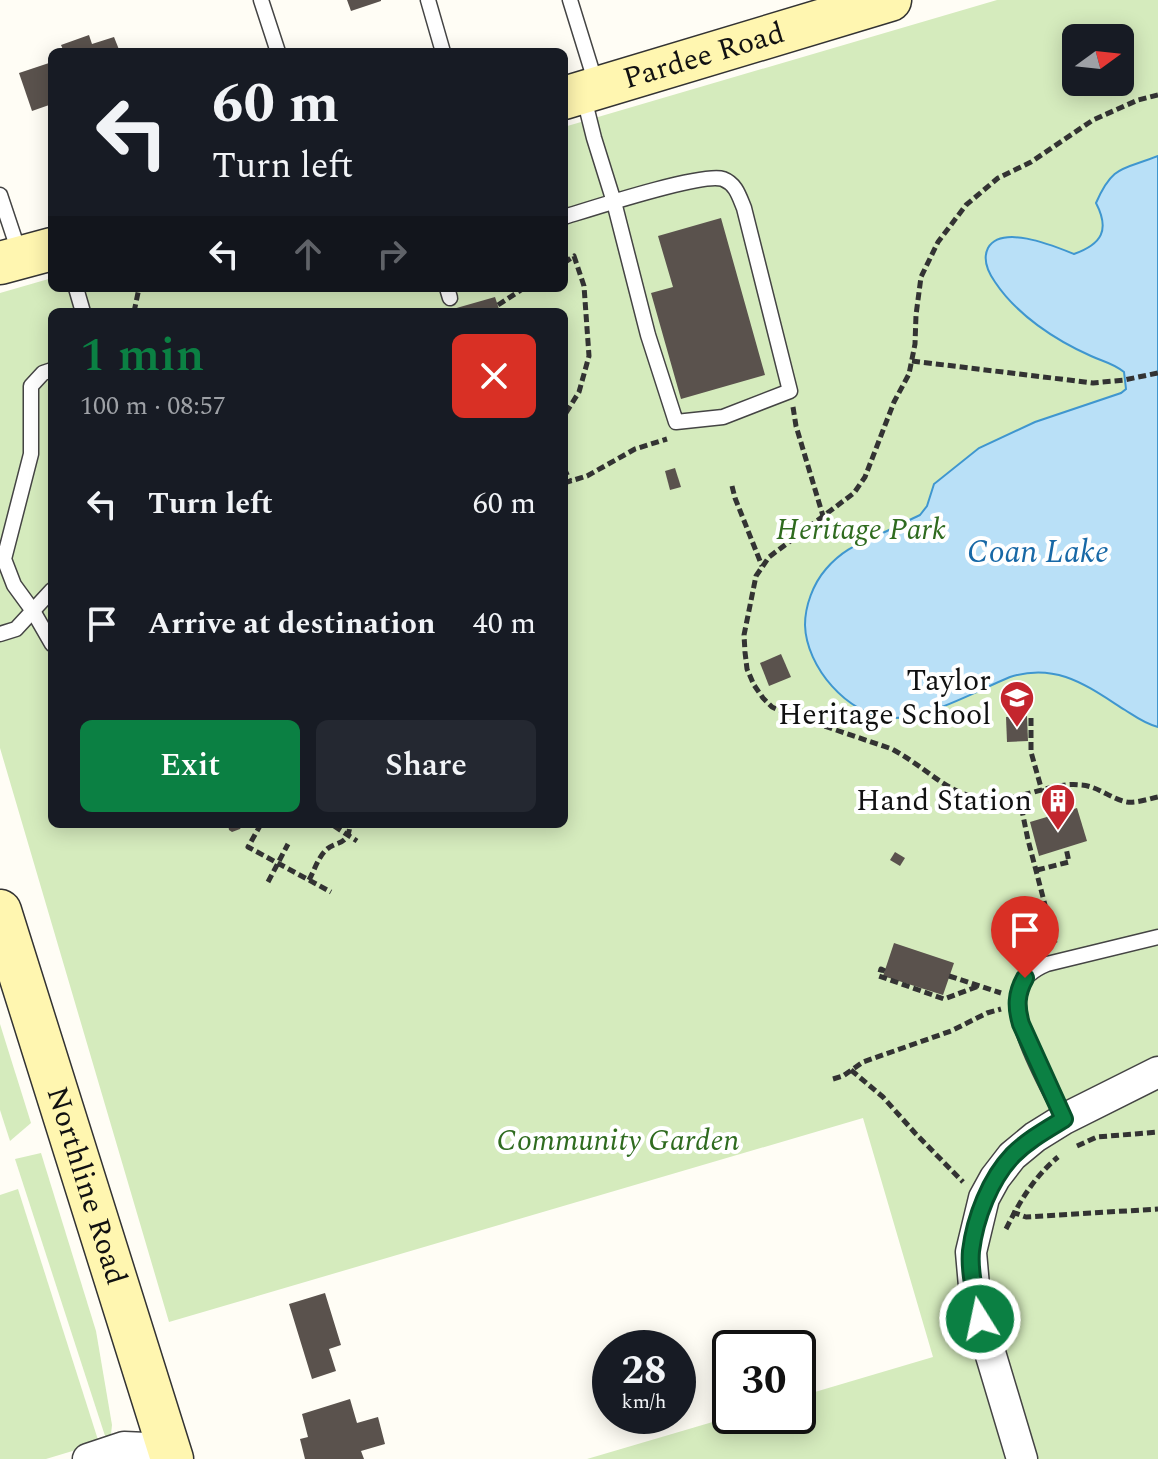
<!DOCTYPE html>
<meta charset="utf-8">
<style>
:root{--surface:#171b24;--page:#242831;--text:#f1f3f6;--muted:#9ea1a6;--accent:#0b8043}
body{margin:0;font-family:Spectral,serif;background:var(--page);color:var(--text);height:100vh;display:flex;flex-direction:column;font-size:30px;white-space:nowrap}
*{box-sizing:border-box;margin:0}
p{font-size:26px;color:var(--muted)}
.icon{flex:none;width:44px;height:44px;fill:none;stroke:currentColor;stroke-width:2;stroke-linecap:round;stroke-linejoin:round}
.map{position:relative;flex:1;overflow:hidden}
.panel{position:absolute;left:48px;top:308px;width:520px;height:520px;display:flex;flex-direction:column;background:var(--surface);border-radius:12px;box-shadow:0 4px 20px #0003}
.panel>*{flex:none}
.banner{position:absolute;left:48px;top:48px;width:520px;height:244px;border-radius:12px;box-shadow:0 4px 20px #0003;background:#171b24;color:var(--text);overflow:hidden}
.needle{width:52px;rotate:75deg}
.buttons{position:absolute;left:1062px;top:24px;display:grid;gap:16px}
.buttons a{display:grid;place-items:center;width:72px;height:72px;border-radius:12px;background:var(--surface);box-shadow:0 4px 20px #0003;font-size:40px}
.speed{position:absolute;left:592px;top:1330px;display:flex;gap:16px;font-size:40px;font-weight:700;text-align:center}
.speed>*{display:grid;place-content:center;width:104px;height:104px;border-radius:50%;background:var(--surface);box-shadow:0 4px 20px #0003;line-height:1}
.speed small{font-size:20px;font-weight:400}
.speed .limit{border:4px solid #111;border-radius:12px;background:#fff;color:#111}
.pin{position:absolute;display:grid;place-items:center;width:68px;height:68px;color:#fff;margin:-82px -34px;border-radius:50% 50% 50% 0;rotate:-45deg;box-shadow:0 0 8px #0007}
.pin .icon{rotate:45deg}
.me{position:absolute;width:88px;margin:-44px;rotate:350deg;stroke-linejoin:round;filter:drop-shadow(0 0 6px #0008)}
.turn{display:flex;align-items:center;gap:28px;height:168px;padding:0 32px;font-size:36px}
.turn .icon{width:104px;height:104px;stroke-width:2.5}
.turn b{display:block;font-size:56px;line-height:68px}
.lanes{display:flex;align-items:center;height:76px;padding:0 32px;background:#0003;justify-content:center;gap:40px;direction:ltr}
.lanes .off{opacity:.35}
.round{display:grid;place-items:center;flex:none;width:84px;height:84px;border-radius:12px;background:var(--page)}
.head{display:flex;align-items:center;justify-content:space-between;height:136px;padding:0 32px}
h1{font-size:48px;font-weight:600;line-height:60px;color:var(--accent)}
.primary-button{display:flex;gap:16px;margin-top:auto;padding:16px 32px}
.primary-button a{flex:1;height:92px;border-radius:12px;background:var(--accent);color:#fff;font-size:32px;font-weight:600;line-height:92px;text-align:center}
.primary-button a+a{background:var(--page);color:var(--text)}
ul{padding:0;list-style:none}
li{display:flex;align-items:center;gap:24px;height:120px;padding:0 32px}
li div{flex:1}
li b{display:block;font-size:30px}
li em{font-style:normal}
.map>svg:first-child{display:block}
</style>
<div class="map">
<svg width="1158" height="1459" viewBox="0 0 1158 1459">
<rect width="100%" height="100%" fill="#fffdf5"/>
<g fill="#d5ebbd" fill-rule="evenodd">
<path d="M997,0H1158V1459H587L733,1416H798V1397L933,1357L863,1118L169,1322L0,748V293L52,278V288H564V127ZM1076,38H1120V82H1076ZM52,312H564V824H52Z"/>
<path d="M0,1024L31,1123L10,1141L0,1110Z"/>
<path d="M41,1153L96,1331L112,1425L111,1434L106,1439L15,1159Z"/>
<path d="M18,1189L99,1443L46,1459H0V1195Z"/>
</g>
<path fill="#b9e0f7" stroke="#3f96cf" stroke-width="2" d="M1158,156V727C1145,724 1136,717 1125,710C1087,686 1057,662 1010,677C976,691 926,720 889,718C848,715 806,667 805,625C805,606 813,584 826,569C845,547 862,543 887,531C898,526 909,520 920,515L927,506L934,484L979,448L1035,422L1121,393L1126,389L1124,372C1113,363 1104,362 1091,356C1055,340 1017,315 995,282C988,272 982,260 988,248C1002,224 1054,246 1074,254C1102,244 1110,230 1096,203C1113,164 1123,170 1158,156Z"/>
<g fill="#5a524d">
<path d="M347,0H381V1L351,11Z"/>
<path d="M89,35L92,44L114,37L120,52H64L61,45Z"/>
<path d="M52,62V104L32,111L19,73Z"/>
<path d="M721,218L765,375L681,399L651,293L673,287L658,236Z"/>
<path d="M495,297L500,312H446V311Z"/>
<path d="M675,468L681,487L670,490L665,471Z"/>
<path d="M781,654L791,677L769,686L760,663Z"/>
<path d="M1027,716L1028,741L1007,742L1006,717Z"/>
<path d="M1077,808L1087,841L1039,856L1030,822Z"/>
<path d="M228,824H243L240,829L232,832L229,830Z"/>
<path d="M895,852L905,858L900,866L890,860Z"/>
<path d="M894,943L954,963L943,995L883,976Z"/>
<path d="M325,1293L341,1345L329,1349L336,1371L312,1379L289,1304Z"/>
<path d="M350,1399L357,1423L378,1417L385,1444L361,1451L364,1459H305L300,1439L308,1437L302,1414Z"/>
</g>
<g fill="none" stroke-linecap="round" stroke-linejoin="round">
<defs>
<g id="service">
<path d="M261,0L278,52"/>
<path d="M428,0L443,52"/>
<path d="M570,0L596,84"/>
<path d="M0,195L20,255"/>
<path d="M564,217C590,209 703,172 723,179C736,184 739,196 744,208L790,391L723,417L676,422L648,335L614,202L594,138L583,94"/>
<path d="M76,288L83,312"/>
<path d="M447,288L450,298"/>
<path d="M52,370L43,373L31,386V454L4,559L14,585L33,611L52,644"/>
<path d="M0,634L16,629L52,590"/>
<path d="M1064,1119C1050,1091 1008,1018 1019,989C1024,976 1035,969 1047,964L1158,937"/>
</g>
<g id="minor">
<path d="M88,1459L124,1447L169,1449"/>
<path d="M1022,1459L980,1319L974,1286L971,1252L984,1198L995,1178L1012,1156L1035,1137L1064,1119L1158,1072"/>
</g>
<g id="secondary">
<path id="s1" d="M564,98L890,0"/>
<path d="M0,263L52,249"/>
<path id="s2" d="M0,911L172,1459"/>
</g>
</defs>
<use href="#service" stroke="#444" stroke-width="17"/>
<use href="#minor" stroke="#444" stroke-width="33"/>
<use href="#secondary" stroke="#333" stroke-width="45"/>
<g stroke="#333" stroke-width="5" stroke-dasharray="8 4" stroke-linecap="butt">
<path d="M1158,95L1138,100L1093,120L1031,162L998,178L966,205L938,242L921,277L916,315L915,344L909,374L894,402L865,477L854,493L769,557L756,576L744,635L745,652L747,669L754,685L763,698L772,707L783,712L892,749C938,774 956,808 1014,797C1036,793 1059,782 1081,785C1098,786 1111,799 1127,802C1137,803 1148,799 1158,797"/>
<path d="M564,263L574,256L584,286L589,356L579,392L564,416"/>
<path d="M498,305L524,288"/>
<path d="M134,312L139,288"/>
<path d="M912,361L1093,383L1124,380L1158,373"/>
<path d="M793,407L796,426L823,516"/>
<path d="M564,468L570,481"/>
<path d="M564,483L587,476L635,449L667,439"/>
<path d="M732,486L735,498L762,566"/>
<path d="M1031,718V752L1042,791"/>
<path d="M1049,789L1056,814"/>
<path d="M1019,796L1028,840L1055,943"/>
<path d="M261,824L248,847L331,892"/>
<path d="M334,826L357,841"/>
<path d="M1037,870L1069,862L1066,848"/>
<path d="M309,880C314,871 318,858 325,851C335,840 349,847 350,824"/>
<path d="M268,882L288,844"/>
<path d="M885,971L881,969L879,976L944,999L979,986"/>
<path d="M949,976L1001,993"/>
<path d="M851,1070L883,1097L915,1133L963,1182"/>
<path d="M833,1079L843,1076L863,1062L951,1031L987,1013L1001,1009"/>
<path d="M1077,1146L1097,1137L1158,1132"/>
<path d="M1012,1212L1026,1217L1158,1209"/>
<path d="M1006,1229C1020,1201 1034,1177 1058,1157"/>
</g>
<use href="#service" stroke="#fff" stroke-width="14"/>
<use href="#minor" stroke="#fff" stroke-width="30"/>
<use href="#secondary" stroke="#fff6b0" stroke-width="42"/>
</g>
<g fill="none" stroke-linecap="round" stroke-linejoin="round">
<defs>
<path id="route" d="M980,1319C976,1297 969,1273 971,1251C975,1218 990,1179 1013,1155C1028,1140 1046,1130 1064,1119L1021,1024C1016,1007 1016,994 1025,978"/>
</defs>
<use href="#route" stroke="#07532c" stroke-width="20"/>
<use href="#route" stroke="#0b8043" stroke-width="14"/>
</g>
<defs>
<symbol id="school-pin" viewBox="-11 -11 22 30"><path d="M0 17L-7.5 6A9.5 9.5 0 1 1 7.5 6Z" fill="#c4262e" stroke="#fff"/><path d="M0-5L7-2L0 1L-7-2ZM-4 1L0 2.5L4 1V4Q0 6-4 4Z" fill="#fff"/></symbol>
<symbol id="building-pin" viewBox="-11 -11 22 30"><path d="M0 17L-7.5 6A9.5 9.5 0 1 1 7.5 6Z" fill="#c4262e" stroke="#fff"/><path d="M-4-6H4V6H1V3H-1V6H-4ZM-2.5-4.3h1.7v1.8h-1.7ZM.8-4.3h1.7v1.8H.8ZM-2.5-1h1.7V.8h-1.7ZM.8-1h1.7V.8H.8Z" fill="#fff"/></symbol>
</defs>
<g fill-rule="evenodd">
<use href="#school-pin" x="997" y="678" width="40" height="54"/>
<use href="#building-pin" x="1038" y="781" width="40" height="54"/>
</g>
<g text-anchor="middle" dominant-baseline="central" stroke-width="8" stroke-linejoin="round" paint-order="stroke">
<g font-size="30" fill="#111" stroke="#fff">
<text stroke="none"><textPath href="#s1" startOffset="146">Pardee Road</textPath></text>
<text stroke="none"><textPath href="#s2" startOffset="288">Northline Road</textPath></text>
</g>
<g font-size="30" font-style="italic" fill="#2f6b1f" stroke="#fff">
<text x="861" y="530">Heritage Park</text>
<text x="618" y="1141">Community Garden</text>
</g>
<g font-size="30" fill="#111" stroke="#fff" text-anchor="end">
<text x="991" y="681">Taylor<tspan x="991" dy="34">Heritage School</tspan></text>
<text x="1032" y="801">Hand Station</text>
</g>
<g font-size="32" font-style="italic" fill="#1768a6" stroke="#fff">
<text x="1038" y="552">Coan Lake</text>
</g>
</g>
</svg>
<div class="buttons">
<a><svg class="needle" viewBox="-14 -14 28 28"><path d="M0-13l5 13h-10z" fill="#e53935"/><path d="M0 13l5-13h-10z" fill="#9ea1a6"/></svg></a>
</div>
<div class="speed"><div>28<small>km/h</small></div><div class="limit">30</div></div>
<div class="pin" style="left:1025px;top:978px;background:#d93025"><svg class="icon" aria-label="arrive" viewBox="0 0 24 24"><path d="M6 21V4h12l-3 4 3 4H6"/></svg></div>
<svg class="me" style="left:980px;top:1319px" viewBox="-20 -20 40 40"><circle r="17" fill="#0b8043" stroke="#fff" stroke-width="3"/><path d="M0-11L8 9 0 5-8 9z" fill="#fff"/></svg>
<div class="banner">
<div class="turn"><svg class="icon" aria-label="left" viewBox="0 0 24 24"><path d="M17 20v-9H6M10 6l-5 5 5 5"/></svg><div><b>60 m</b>Turn left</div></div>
<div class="lanes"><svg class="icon" aria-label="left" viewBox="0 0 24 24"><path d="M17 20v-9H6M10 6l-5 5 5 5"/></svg><svg class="icon off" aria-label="ahead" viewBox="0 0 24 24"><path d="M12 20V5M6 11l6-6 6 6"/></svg><svg class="icon off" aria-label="right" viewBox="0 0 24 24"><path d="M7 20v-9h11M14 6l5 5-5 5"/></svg></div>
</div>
<section class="panel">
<div class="head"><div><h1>1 min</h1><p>100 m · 08:57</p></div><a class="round" style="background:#d93025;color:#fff"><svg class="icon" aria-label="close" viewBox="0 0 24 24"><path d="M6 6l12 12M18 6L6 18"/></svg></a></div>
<ul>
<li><svg class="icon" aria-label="left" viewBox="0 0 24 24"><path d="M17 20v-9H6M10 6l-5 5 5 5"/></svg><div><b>Turn left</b></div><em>60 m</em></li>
<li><svg class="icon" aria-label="arrive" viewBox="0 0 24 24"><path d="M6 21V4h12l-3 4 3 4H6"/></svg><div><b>Arrive at destination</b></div><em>40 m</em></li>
</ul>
<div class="primary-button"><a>Exit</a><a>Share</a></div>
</section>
</div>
